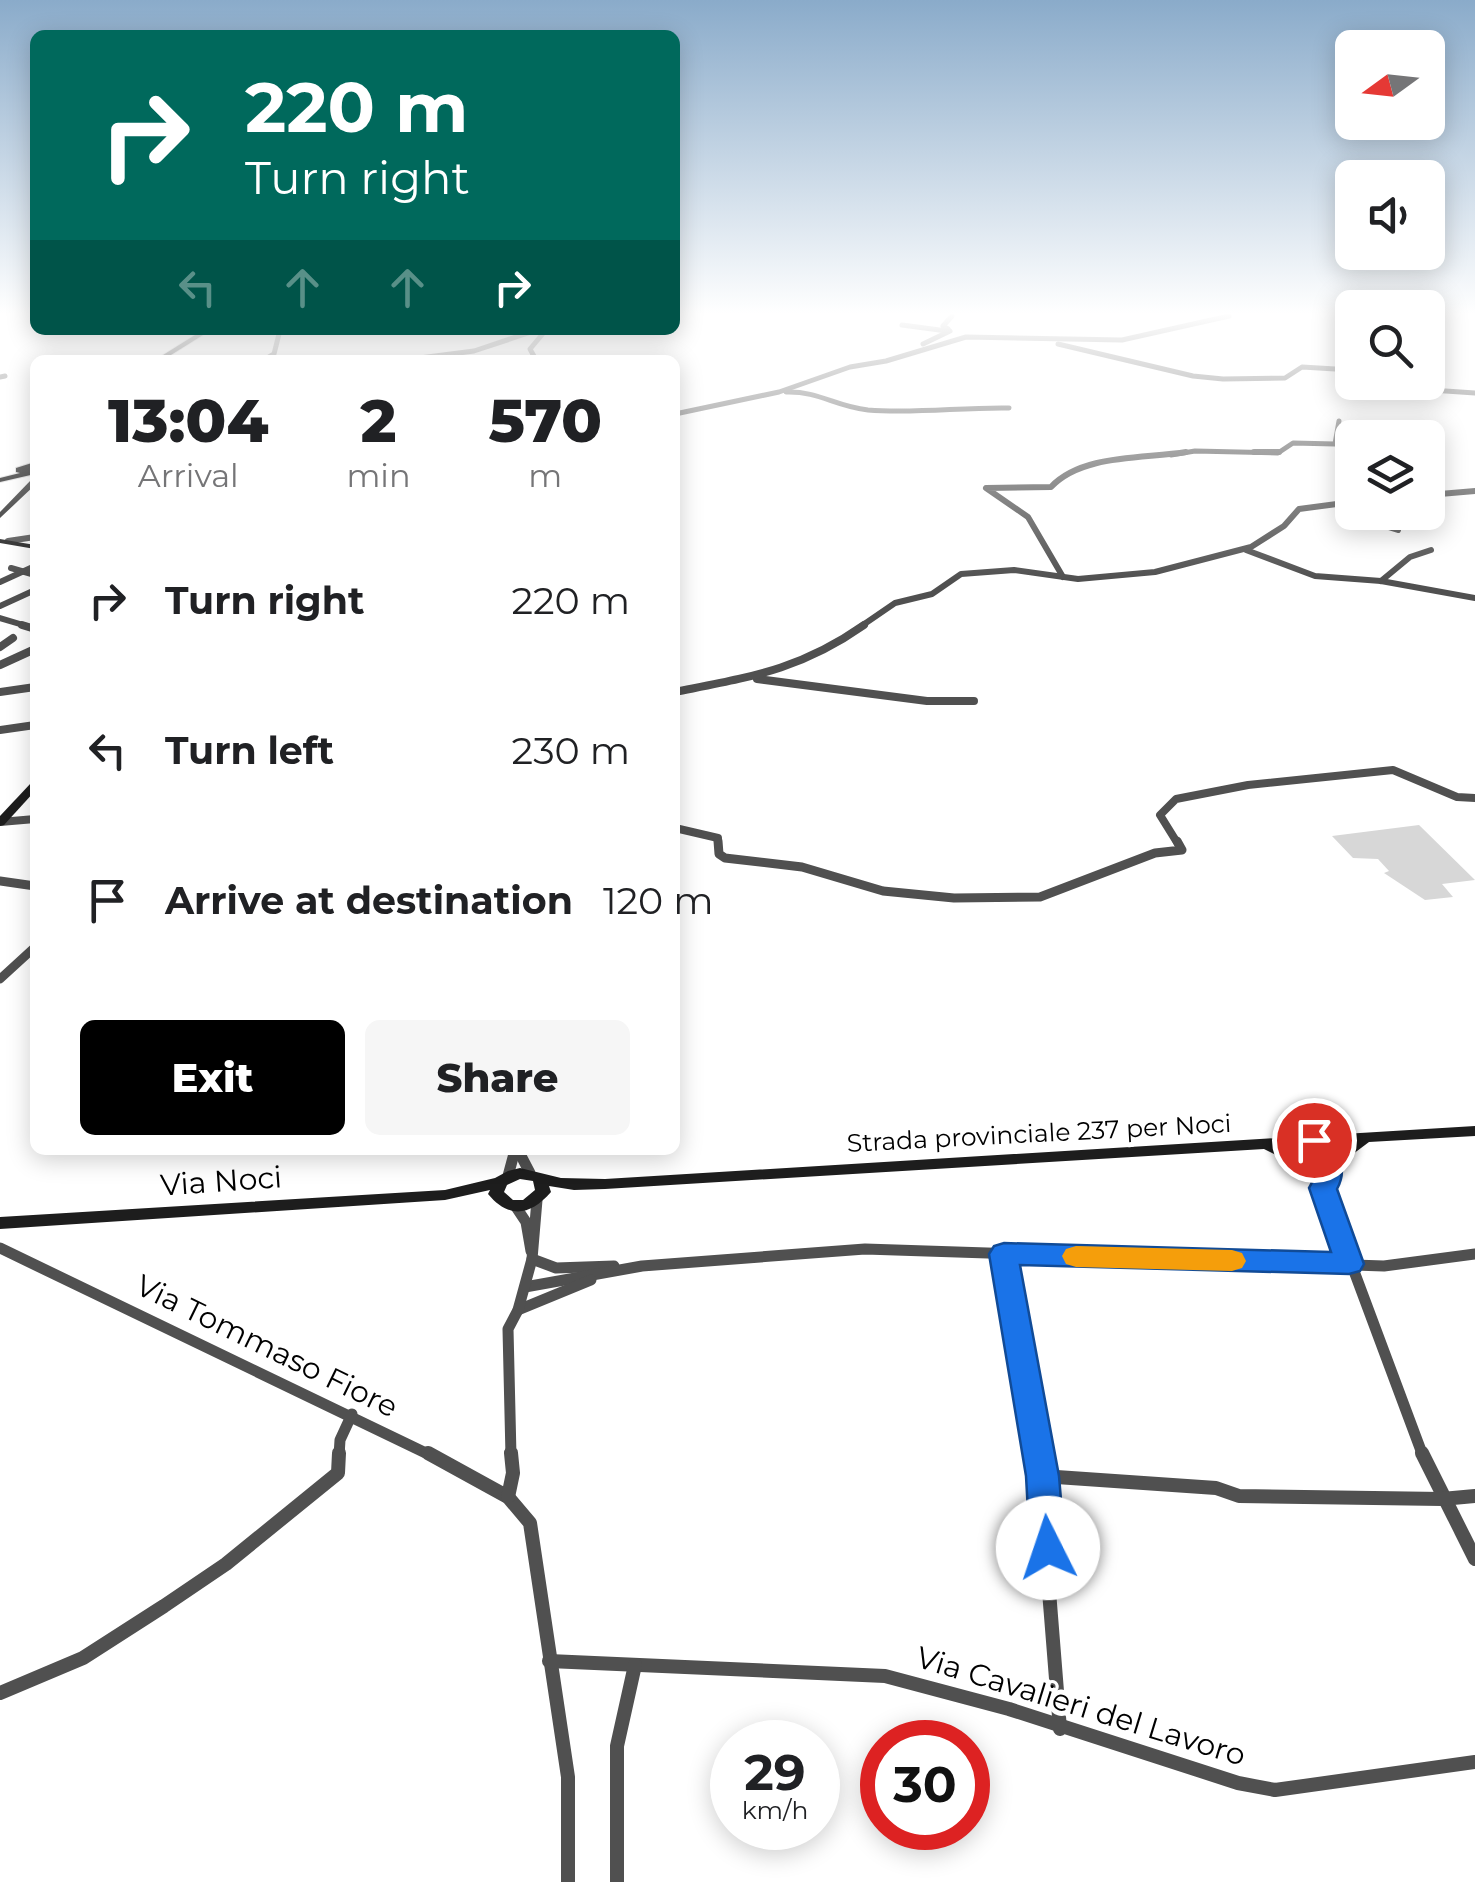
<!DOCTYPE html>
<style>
:root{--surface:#fff;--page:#f6f6f6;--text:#202124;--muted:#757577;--accent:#000}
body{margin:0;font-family:Montserrat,sans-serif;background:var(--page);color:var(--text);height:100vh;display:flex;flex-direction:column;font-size:38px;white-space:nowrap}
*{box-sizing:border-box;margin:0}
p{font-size:32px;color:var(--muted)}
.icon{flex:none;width:55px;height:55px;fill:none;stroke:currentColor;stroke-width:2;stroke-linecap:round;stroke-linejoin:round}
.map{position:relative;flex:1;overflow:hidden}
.sheet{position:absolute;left:30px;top:355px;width:650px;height:800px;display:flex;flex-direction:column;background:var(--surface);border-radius:15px;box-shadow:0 5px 25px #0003}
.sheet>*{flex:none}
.guide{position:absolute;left:30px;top:30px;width:650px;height:305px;border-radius:15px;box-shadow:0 5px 25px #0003;background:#00695c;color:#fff;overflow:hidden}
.needle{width:65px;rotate:255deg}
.buttons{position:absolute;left:1335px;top:30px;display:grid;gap:20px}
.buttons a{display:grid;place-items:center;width:110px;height:110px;border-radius:15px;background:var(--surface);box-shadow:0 5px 25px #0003;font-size:50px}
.speed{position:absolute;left:710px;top:1720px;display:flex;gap:20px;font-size:50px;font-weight:700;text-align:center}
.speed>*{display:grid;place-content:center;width:130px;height:130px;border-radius:50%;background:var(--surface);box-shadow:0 5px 25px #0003;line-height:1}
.speed small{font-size:25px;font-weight:400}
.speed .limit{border:15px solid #d22;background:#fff;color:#111}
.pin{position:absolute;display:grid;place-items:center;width:85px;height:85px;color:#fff;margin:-42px;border:5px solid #fff;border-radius:50%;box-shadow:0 2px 10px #0007}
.me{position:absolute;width:110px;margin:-55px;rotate:356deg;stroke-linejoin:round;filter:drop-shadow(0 0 8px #0008)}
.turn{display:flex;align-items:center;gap:35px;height:210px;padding:0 50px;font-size:45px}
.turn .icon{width:130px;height:130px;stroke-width:2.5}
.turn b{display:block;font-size:70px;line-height:85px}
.lanes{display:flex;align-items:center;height:95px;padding:0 50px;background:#0003;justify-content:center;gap:50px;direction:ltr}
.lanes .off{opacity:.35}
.eta{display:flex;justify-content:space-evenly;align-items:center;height:170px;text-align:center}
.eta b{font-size:60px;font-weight:800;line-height:70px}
.cta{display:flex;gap:20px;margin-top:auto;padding:20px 50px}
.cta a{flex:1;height:115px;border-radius:15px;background:var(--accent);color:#fff;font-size:40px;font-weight:800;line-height:115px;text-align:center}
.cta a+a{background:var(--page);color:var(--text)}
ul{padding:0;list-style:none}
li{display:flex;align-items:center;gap:30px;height:150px;padding:0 50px}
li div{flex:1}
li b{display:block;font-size:38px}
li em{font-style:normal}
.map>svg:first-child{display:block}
</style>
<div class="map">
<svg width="1475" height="1882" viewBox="0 0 1475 1882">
<rect width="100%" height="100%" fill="#fff"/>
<path fill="#d7d7d7" d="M1419,825L1475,880L1442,884L1453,897L1425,900L1384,873L1389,871L1378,859L1353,858L1332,836Z"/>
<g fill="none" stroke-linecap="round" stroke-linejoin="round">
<defs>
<g id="primary">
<path d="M203,330H211L163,360H155Z"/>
<path d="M35,462V467L30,469L35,470V474L0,482V478L20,473L16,472V468Z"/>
</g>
</defs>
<use href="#primary" stroke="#dbdbdb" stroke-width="2"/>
<g stroke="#505050" stroke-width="5">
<path d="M902,325L947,331"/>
<path d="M948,329L943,326L952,316"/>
<path d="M923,344L950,331"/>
<path d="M1058,344L1193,376L1223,379L1285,378L1302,367L1352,370"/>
<path d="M264,360L274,354L280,330"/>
<path d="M404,360L474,351L537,330"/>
<path d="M536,360L530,349L546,330"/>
<path d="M0,377L5,376"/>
<path d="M1417,382L1431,390L1475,393"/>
<path d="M786,392C819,391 834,406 868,410C915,414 962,407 1009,408"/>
<path d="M675,414L779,392L850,367L886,361L966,337L1122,340L1229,316"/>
<path d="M1171,455L1195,451L1278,453L1293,443L1335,444L1339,421"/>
</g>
<g stroke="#505050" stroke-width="6">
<path d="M1254,452H1279"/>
<path d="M1428,495L1475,491"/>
<path d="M1337,505L1356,517L1398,530"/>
<path d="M8,541L35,537"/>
<path d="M1246,550L1315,576L1381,581L1475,598"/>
<path d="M11,568L35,575"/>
<path d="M1063,577L1028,517L986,488L1051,487C1082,454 1143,459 1186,452"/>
<path d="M1381,581L1410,557L1431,550"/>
<path d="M0,582L35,566"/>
<path d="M0,606L35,590"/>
<path d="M0,618L30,627"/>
<path d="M860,627L895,603L932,594L961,574L1014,570L1078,579L1155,572L1251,547L1284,526L1299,509L1352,502"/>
</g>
<g stroke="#505050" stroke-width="8">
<path d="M22,625L35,629"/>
<path d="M0,647L13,638"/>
<path d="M0,665L35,649"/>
<path d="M757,679L927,701H974"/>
<path d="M0,692L35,687"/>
<path d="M675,692C750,677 800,670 864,625"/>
<path d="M0,730L35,725"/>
<path d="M0,822L35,819"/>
<path d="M675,828L718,838V844"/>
<path d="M1178,844L1160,815L1176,799L1248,785L1393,770L1457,797L1475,798"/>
</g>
<g stroke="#505050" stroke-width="9">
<path d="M718,841L719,854L725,858L802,867L883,891L954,898L1040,897L1155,853L1182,850L1177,841"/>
<path d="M0,881L35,886"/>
<path d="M0,979L35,947"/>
</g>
<g stroke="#505050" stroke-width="11">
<path d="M1300,1141L1306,1165L1323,1188L1423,1456"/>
<path d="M1314,1141C1327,1156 1335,1170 1323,1188"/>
<path d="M518,1150L530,1173"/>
<path d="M508,1176L515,1150"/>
<path d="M516,1207L526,1222L531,1251"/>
<path d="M0,1248L432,1456"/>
<path d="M1004,1254L1039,1456"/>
<path d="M532,1259L556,1268L614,1266"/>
<path d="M525,1287L642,1266L865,1249L1384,1266L1475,1254"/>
<path d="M518,1310L591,1280"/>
<path d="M339,1456L340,1440L352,1414"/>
<path d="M511,1456L508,1329L518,1310L532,1259L537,1200"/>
</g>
<g stroke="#505050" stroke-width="14">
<path d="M428,1453L508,1497L530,1523L568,1777V1882"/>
<path d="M1038,1453L1060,1729"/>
<path d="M1422,1453L1475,1559"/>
<path d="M1042,1476L1216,1488L1239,1496L1442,1499L1475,1496"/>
<path d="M508,1497L513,1473L511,1453"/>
<path d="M549,1661L885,1676L1009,1709L1238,1783L1275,1790L1475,1762"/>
<path d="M0,1693L83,1658L164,1606L226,1564L338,1473L339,1453"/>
<path d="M617,1882V1746L635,1665"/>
</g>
<g fill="#1d1d1d" fill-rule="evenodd">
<path d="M32,479H35V485L0,518V512Z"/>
<path d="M0,539L35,545V549L0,543Z"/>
<path d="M35,782V791L4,825L0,826V816L31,783Z"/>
<path d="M1475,1126V1136L1369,1142L1349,1157L1335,1176H1325L1323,1172L1339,1149L1347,1144L1285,1148L1311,1161L1313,1165L1311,1169L1306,1170L1264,1149L605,1189L574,1190L549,1186L551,1192C530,1216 509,1219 488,1194L490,1190L445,1200L0,1229V1217L445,1190L495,1178L508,1171L520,1168L561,1178L605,1179ZM520,1179L533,1181L535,1190L523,1200H513L504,1192L507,1185Z"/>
</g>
<use href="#primary" fill="#000" fill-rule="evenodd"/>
</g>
<linearGradient id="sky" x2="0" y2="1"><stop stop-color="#8aabca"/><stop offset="0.54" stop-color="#fff"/><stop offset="1" stop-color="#fff" stop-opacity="0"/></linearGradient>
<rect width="1475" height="580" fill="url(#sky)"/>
<path fill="#1a73e8" stroke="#114b97" stroke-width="2.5" d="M1314,1131C1337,1138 1349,1168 1337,1189L1364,1264L1360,1271L1349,1274L1020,1265L1059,1476L1065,1548L1060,1559L1048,1564L1035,1559L1030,1548L1026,1476L989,1254L994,1246L1004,1243L1331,1252L1309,1188C1321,1168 1311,1159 1300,1140L1304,1134Z"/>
<path fill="#f59e0b" d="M1076,1246L1232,1250L1242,1253L1246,1261L1242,1268L1232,1271L1076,1267L1066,1264L1062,1256L1066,1249Z"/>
<g text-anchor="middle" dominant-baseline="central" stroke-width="10" stroke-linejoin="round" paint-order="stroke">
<g font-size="25" fill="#000" stroke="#fff">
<text transform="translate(1039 1133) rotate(-3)">Strada provinciale 237 per Noci</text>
</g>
<g font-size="30" fill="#000" stroke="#fff">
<text transform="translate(221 1181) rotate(-4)">Via Noci</text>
<text transform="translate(267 1346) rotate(26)">Via Tommaso Fiore</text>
<text transform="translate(1081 1706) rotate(17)">Via Cavalieri del Lavoro</text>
</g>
</g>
</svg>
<div class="buttons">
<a><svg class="needle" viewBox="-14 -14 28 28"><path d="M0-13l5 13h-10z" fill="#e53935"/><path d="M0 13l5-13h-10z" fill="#757577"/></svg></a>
<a><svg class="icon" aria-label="sound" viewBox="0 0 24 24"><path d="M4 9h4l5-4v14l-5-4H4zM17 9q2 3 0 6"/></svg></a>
<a><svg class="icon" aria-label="search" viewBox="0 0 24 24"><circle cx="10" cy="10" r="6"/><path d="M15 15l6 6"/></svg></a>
<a><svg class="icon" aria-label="layers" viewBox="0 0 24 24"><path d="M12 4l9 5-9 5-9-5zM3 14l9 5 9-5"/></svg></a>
</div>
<div class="speed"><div>29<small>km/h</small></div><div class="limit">30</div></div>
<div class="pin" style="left:1314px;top:1140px;background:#d93025"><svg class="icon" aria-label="arrive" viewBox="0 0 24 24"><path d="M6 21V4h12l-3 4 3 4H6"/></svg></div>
<svg class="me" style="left:1048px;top:1548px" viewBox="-20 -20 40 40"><circle r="19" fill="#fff"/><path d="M0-13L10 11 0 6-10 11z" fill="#1a73e8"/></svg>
<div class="guide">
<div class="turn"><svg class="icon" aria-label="right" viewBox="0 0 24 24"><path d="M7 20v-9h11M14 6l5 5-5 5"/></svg><div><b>220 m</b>Turn right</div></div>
<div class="lanes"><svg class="icon off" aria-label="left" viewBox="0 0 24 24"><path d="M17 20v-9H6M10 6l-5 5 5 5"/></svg><svg class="icon off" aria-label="ahead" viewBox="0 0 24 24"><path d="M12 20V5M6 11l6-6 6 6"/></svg><svg class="icon off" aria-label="ahead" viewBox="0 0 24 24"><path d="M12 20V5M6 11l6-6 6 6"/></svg><svg class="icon" aria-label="right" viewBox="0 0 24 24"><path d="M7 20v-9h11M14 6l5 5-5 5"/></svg></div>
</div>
<section class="sheet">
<div class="eta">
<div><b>13:04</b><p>Arrival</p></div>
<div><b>2</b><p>min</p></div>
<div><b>570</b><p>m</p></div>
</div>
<ul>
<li><svg class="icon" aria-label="right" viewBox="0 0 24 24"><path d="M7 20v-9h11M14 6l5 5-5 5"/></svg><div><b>Turn right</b></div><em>220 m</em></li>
<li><svg class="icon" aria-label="left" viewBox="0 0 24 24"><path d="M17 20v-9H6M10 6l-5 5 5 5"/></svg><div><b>Turn left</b></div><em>230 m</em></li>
<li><svg class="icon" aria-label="arrive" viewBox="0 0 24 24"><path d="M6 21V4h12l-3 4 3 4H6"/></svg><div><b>Arrive at destination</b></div><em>120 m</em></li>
</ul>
<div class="cta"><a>Exit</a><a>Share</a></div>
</section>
</div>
